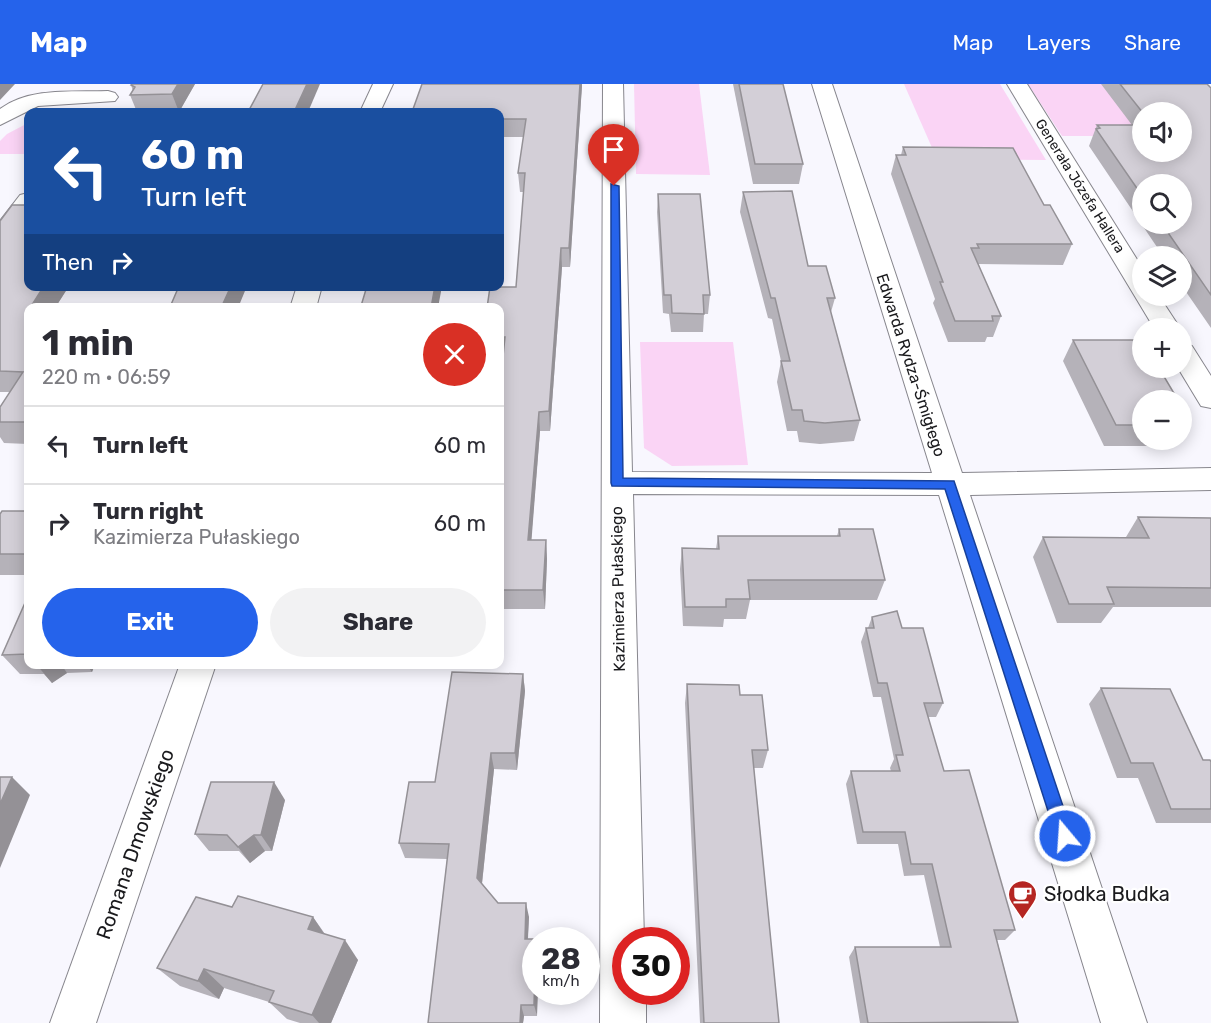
<!DOCTYPE html>
<meta charset="utf-8">
<style>
:root{--surface:#fff;--page:#f2f2f3;--text:#2b2b33;--muted:#7c7c81;--line:#e1e1e2;--accent:#2563eb}
body{margin:0;font-family:Rubik,sans-serif;background:var(--page);color:var(--text);height:100vh;display:flex;flex-direction:column;font-size:22px;white-space:nowrap}
*{box-sizing:border-box;margin:0}
p{font-size:20px;color:var(--muted)}
.icon{flex:none;width:33px;height:33px;fill:none;stroke:currentColor;stroke-width:2;stroke-linecap:round;stroke-linejoin:round}
.map{position:relative;flex:1;overflow:hidden}
.drawer{position:absolute;left:24px;top:219px;width:480px;height:366px;display:flex;flex-direction:column;background:var(--surface);border-radius:12px;box-shadow:0 3px 15px #0003}
.drawer>*{flex:none}
.hud{position:absolute;left:24px;top:24px;width:480px;height:183px;border-radius:12px;box-shadow:0 3px 15px #0003;background:#1a4fa0;color:#fff;overflow:hidden}
.controls{position:absolute;left:1132px;top:18px;display:grid;gap:12px}
.controls a{display:grid;place-items:center;width:60px;height:60px;border-radius:50%;background:var(--surface);box-shadow:0 3px 15px #0003;font-size:30px}
.speed{position:absolute;left:522px;top:843px;display:flex;gap:12px;font-size:30px;font-weight:700;text-align:center}
.speed>*{display:grid;place-content:center;width:78px;height:78px;border-radius:50%;background:var(--surface);box-shadow:0 3px 15px #0003;line-height:1}
.speed small{font-size:15px;font-weight:400}
.speed .limit{border:9px solid #d22;background:#fff;color:#111}
.pin{position:absolute;display:grid;place-items:center;width:51px;height:51px;color:#fff;margin:-62px -26px;border-radius:50% 50% 50% 0;rotate:-45deg;box-shadow:0 0 6px #0007}
.pin .icon{rotate:45deg}
.me{position:absolute;width:66px;margin:-33px;rotate:342deg;stroke-linejoin:round;filter:drop-shadow(0 0 4px #0008)}
.turn{display:flex;align-items:center;gap:21px;height:126px;padding:0 18px;font-size:27px}
.turn .icon{width:78px;height:78px;stroke-width:2.5}
.turn b{display:block;font-size:42px;line-height:51px}
.then{display:flex;align-items:center;height:57px;padding:0 18px;background:#0003;gap:12px;font-size:22px}
.round{display:grid;place-items:center;flex:none;width:63px;height:63px;border-radius:32px;background:var(--page)}
.overview{display:flex;align-items:center;justify-content:space-between;height:102px;padding:0 18px}
h1{font-size:36px;font-weight:700;line-height:45px}
.action{display:flex;gap:12px;margin-top:auto;padding:12px 18px}
.action a{flex:1;height:69px;border-radius:36px;background:var(--accent);color:#fff;font-size:24px;font-weight:700;line-height:69px;text-align:center}
.action a+a{background:var(--page);color:var(--text)}
ul{padding:0;list-style:none}
li{display:flex;align-items:center;gap:18px;height:78px;padding:0 18px;border-top:2px solid var(--line)}
li div{flex:1}
li b{display:block;font-size:22px}
li em{font-style:normal}
header{display:flex;align-items:center;gap:36px;box-sizing:border-box;height:84px;padding:0 30px;background:var(--accent);color:#fff}
header strong{font-size:28px}
nav{display:flex;gap:33px;margin-inline-start:auto;font-size:21px}
.map>svg:first-child{display:block}
</style>
<header>
<strong>Map</strong>
<nav><a>Map</a><a>Layers</a><a>Share</a></nav>
</header>
<div class="map">
<svg width="1211" height="939" viewBox="0 0 1211 939">
<rect width="100%" height="100%" fill="#f8f7fe"/>
<g fill="#fad4f5">
<path d="M634,0H699L710,91L636,90Z"/>
<path d="M904,0H1000L1046,76L937,75Z"/>
<path d="M1028,0H1102L1142,52H1062Z"/>
<path d="M28,39V70H0V57L7,50Z"/>
<path d="M640,258H733L748,381L672,382L644,364Z"/>
</g>
<g fill="none" stroke-linecap="round" stroke-linejoin="round">
<defs>
<g id="minor">
<path d="M373,0H393L380,28H360Z"/>
<path d="M603,0H623L632,388L932,389L812,0H832L962,389L1211,384V406L970,411L1147,939H1101L939,411L633,410L644,856H626V908H646V939H600Z"/>
<path d="M1007,0H1027L1143,185V212H1159L1180,244H1154Z"/>
<path d="M108,7L115,9L118,13L115,17L38,22L0,41V25C29,3 74,8 108,7Z"/>
<path d="M28,109V131L8,158L0,160V137L20,111Z"/>
<path d="M297,202H322L316,224H290Z"/>
<path d="M1182,260L1192,262L1211,292V324L1201,322L1178,284H1182Z"/>
<path d="M180,580H216L96,939H50Z"/>
</g>
</defs>
<use href="#minor" stroke="#87868d" stroke-width="2"/>
<use href="#minor" fill="#fff" fill-rule="evenodd"/>
</g>
<g fill="#b5b2b9" fill-rule="evenodd">
<path d="M195,0L179,28H137L130,11L133,7L131,1Z"/>
<path d="M582,0L570,183H562L550,347H540L531,456H546L547,475L545,525H500V301L503,272H500V224L516,203L524,108H520L518,89L524,53H500V28Z"/>
<path d="M733,0H783L803,80L799,100H753Z"/>
<path d="M1101,0H1207L1211,4V244L1182,202V172H1163L1089,62L1097,41H1132ZM1143,28L1182,68H1143ZM1143,100L1182,140H1143Z"/>
<path d="M903,63L1044,121L1072,160L1063,181L978,180L1001,232L993,253H987L985,258H948L933,219L935,215L891,90L896,71H901Z"/>
<path d="M743,108L808,182L835,214L831,228L860,336L854,357L820,360L799,358L797,347H787L777,298L781,277L772,235L768,234L740,128Z"/>
<path d="M658,110L710,211L708,230H704L703,248H671L669,230L663,229L657,128Z"/>
<path d="M0,137L28,202H69L55,224H28V360L4,359L0,353V323L10,308H0Z"/>
<path d="M1073,256L1143,316V356H1176L1172,362H1104L1063,277Z"/>
<path d="M1182,324L1186,330L1183,336L1185,341L1182,346Z"/>
<path d="M28,427V491H0V430Z"/>
<path d="M1138,433L1211,434V523H1113L1101,539H1057L1033,473L1043,453L1126,454V453Z"/>
<path d="M839,445L885,496L877,516H750L746,535H724L723,543L683,542L680,485L682,464L716,465L718,452H837Z"/>
<path d="M28,512V580H95L92,588L67,589L52,599L44,590H20L2,571Z"/>
<path d="M872,533L902,544L943,619L936,633H928L944,687L1015,846L1005,856H997L1018,938L1016,939H860L849,873L855,863H940L924,791L904,792L898,760H857L846,700L851,687H891L890,684L894,675L881,613H873L861,558L866,544H868Z"/>
<path d="M523,590L525,607L517,686L494,685L482,800L498,819L529,833L528,855L537,932H524L523,939H428L447,775L405,774L399,759L435,698Z"/>
<path d="M687,600L740,611L768,666L763,684H754L779,939H700L685,619Z"/>
<path d="M1101,604L1203,676L1211,678V739H1156L1138,694H1117L1089,620Z"/>
<path d="M285,716L272,767H265L250,779L239,767H209L195,750Z"/>
<path d="M232,823L313,833L325,850L358,876L331,939H300L287,935L269,918L224,904L219,915L180,902L157,884Z"/>
</g>
<g fill="#949196">
<path d="M0,0H15L0,16Z"/>
<path d="M178,0H195L179,28L172,10Z"/>
<path d="M307,0H320L308,28H294Z"/>
<path d="M580,0H582V2L570,183L569,164Z"/>
<path d="M561,164L562,183L550,347L549,327Z"/>
<path d="M44,202H69L55,224H30Z"/>
<path d="M231,202H247L238,224H221Z"/>
<path d="M435,202H442L438,224H431Z"/>
<path d="M539,328L540,347L530,475L528,456Z"/>
<path d="M546,456L547,475L545,525L543,506Z"/>
<path d="M36,580H61L67,589L52,599Z"/>
<path d="M86,580H95L92,588Z"/>
<path d="M523,590L525,607L517,686L515,669Z"/>
<path d="M491,669L494,685L481,808L477,794Z"/>
<path d="M12,693L30,711L0,784V720Z"/>
<path d="M274,698L285,716L272,767L261,751Z"/>
<path d="M254,751L265,767L250,779L238,763Z"/>
<path d="M526,819L529,833L527,868L525,855Z"/>
<path d="M313,833L327,854L308,845Z"/>
<path d="M345,856L358,876L331,939H319L312,931Z"/>
<path d="M204,885L224,904L219,915L198,897Z"/>
<path d="M536,892V908H538L537,932L534,921Z"/>
<path d="M521,921L524,932L523,939H520Z"/>
</g>
<g fill="#d3cfd7" stroke="#949196" stroke-width="1.5">
<path d="M132,0H178L172,10L130,11L135,3L131,1Z"/>
<path d="M263,0H307L294,28H248Z"/>
<path d="M422,0H580L569,164H561L549,327L539,328L528,456H546L543,506H500V301L505,253H500V224H487L490,203H516L525,89H518L526,35H500V28H412Z"/>
<path d="M739,0H783L803,80H755Z"/>
<path d="M1120,0H1207L1211,4V211L1162,140H1182V100H1143V113L1096,45L1100,44L1097,41H1143V68H1182V28L1143,29Z"/>
<path d="M903,63L1013,64L1044,121H1050L1072,160H977L979,164H971L1001,232H992L993,237H955L940,198H943L896,71H906Z"/>
<path d="M792,107L808,182H826L835,214H827L860,336L825,339L804,337L802,326H792L781,277H790L775,214H771L743,108Z"/>
<path d="M658,110H700L710,211H703L704,230L672,229L671,211H664Z"/>
<path d="M12,121H28V202H44L30,224H28V338H0V323L23,288L0,287V137Z"/>
<path d="M179,202H231L221,224H96L170,223Z"/>
<path d="M367,202H435L431,224H353L354,222H361Z"/>
<path d="M1073,256H1136L1142,265H1143V284H1159L1178,316H1143V341H1116Z"/>
<path d="M1182,324L1186,330L1182,331Z"/>
<path d="M2,427H28V470H0V430Z"/>
<path d="M1138,433L1211,434V504L1107,503L1114,520H1069L1043,453L1149,454Z"/>
<path d="M839,445H873L885,496H748L750,515H726V523H685L682,464L719,465L718,452H840Z"/>
<path d="M28,512V572L27,570L2,571Z"/>
<path d="M897,527L902,544H923L943,619H924L944,687L969,686L1015,846H994L1018,938L868,939L855,863H951L932,780H911L905,748H863L851,687H900L896,671H903L887,599H878L866,544H874L872,533Z"/>
<path d="M452,588L523,590L515,669H491L477,794L498,819H526L525,855H537V856H536L534,921H521L520,939H428L449,760L399,759L409,698H435Z"/>
<path d="M687,600L739,601L740,611H762L768,666H752L779,939H704Z"/>
<path d="M1101,604L1170,605L1203,676H1210L1211,678V725H1171L1153,679H1131Z"/>
<path d="M0,693H12L0,720Z"/>
<path d="M211,698H274L261,751H254L238,763L227,751L195,750Z"/>
<path d="M238,812L313,833L308,845L345,856L312,931L269,918L274,907L204,885L198,897L157,884L196,813L232,823Z"/>
</g>
<path fill="#2563eb" stroke="#184099" stroke-width="1.5" d="M611,100L619,102L623,394L954,397L1073,752L1071,758L1065,760L1058,758L1056,752L945,405L612,402L611,399Z"/>
<defs>
<symbol id="cafe-pin" viewBox="-11 -11 22 30"><path d="M0 17L-7.5 6A9.5 9.5 0 1 1 7.5 6Z" fill="#b52622" stroke="#fff"/><path d="M-5.5-4.5H6V0H3Q3 3.5 0 3.5H-2.5Q-5.5 3.5-5.5 0ZM3-3.2v2h1.7v-2ZM-6 4.5H4V6H-6Z" fill="#fff"/></symbol>
</defs>
<g fill-rule="evenodd">
<use href="#cafe-pin" x="1006" y="794" width="33" height="45"/>
</g>
<g text-anchor="middle" dominant-baseline="central" stroke-width="4.5" stroke-linejoin="round" paint-order="stroke">
<g font-size="14" fill="#1a1a1d" stroke="#fff">
<text transform="translate(1080 102) rotate(58)">Generała Józefa Hallera</text>
</g>
<g font-size="16" fill="#1a1a1d" stroke="#fff">
<text transform="translate(911 281) rotate(72)">Edwarda Rydza-Śmigłego</text>
<text transform="translate(618 505) rotate(-91)">Kazimierza Pułaskiego</text>
</g>
<g font-size="20" fill="#1a1a1d" stroke="#fff">
<text transform="translate(135 760) rotate(-71)">Romana Dmowskiego</text>
</g>
<g font-size="20" fill="#1a1a1d" stroke="#fff" text-anchor="start">
<text x="1044" y="810">Słodka Budka</text>
</g>
</g>
</svg>
<div class="controls">
<a><svg class="icon" aria-label="sound" viewBox="0 0 24 24"><path d="M4 9h4l5-4v14l-5-4H4zM17 9q2 3 0 6"/></svg></a>
<a><svg class="icon" aria-label="search" viewBox="0 0 24 24"><circle cx="10" cy="10" r="6"/><path d="M15 15l6 6"/></svg></a>
<a><svg class="icon" aria-label="layers" viewBox="0 0 24 24"><path d="M12 4l9 5-9 5-9-5zM3 14l9 5 9-5"/></svg></a>
<a>+</a>
<a>−</a>
</div>
<div class="speed"><div>28<small>km/h</small></div><div class="limit">30</div></div>
<div class="pin" style="left:614px;top:102px;background:#d93025"><svg class="icon" aria-label="arrive" viewBox="0 0 24 24"><path d="M6 21V4h12l-3 4 3 4H6"/></svg></div>
<svg class="me" style="left:1065px;top:752px" viewBox="-20 -20 40 40"><circle r="17" fill="#2563eb" stroke="#fff" stroke-width="3"/><path d="M0-11L8 9 0 5-8 9z" fill="#fff"/></svg>
<div class="hud">
<div class="turn"><svg class="icon" aria-label="left" viewBox="0 0 24 24"><path d="M17 20v-9H6M10 6l-5 5 5 5"/></svg><div><b>60 m</b>Turn left</div></div>
<div class="then">Then<svg class="icon" aria-label="right" viewBox="0 0 24 24"><path d="M7 20v-9h11M14 6l5 5-5 5"/></svg></div>
</div>
<section class="drawer">
<div class="overview"><div><h1>1 min</h1><p>220 m · 06:59</p></div><a class="round" style="background:#d93025;color:#fff"><svg class="icon" aria-label="close" viewBox="0 0 24 24"><path d="M6 6l12 12M18 6L6 18"/></svg></a></div>
<ul>
<li><svg class="icon" aria-label="left" viewBox="0 0 24 24"><path d="M17 20v-9H6M10 6l-5 5 5 5"/></svg><div><b>Turn left</b></div><em>60 m</em></li>
<li><svg class="icon" aria-label="right" viewBox="0 0 24 24"><path d="M7 20v-9h11M14 6l5 5-5 5"/></svg><div><b>Turn right</b><p>Kazimierza Pułaskiego</p></div><em>60 m</em></li>
</ul>
<div class="action"><a>Exit</a><a>Share</a></div>
</section>
</div>
